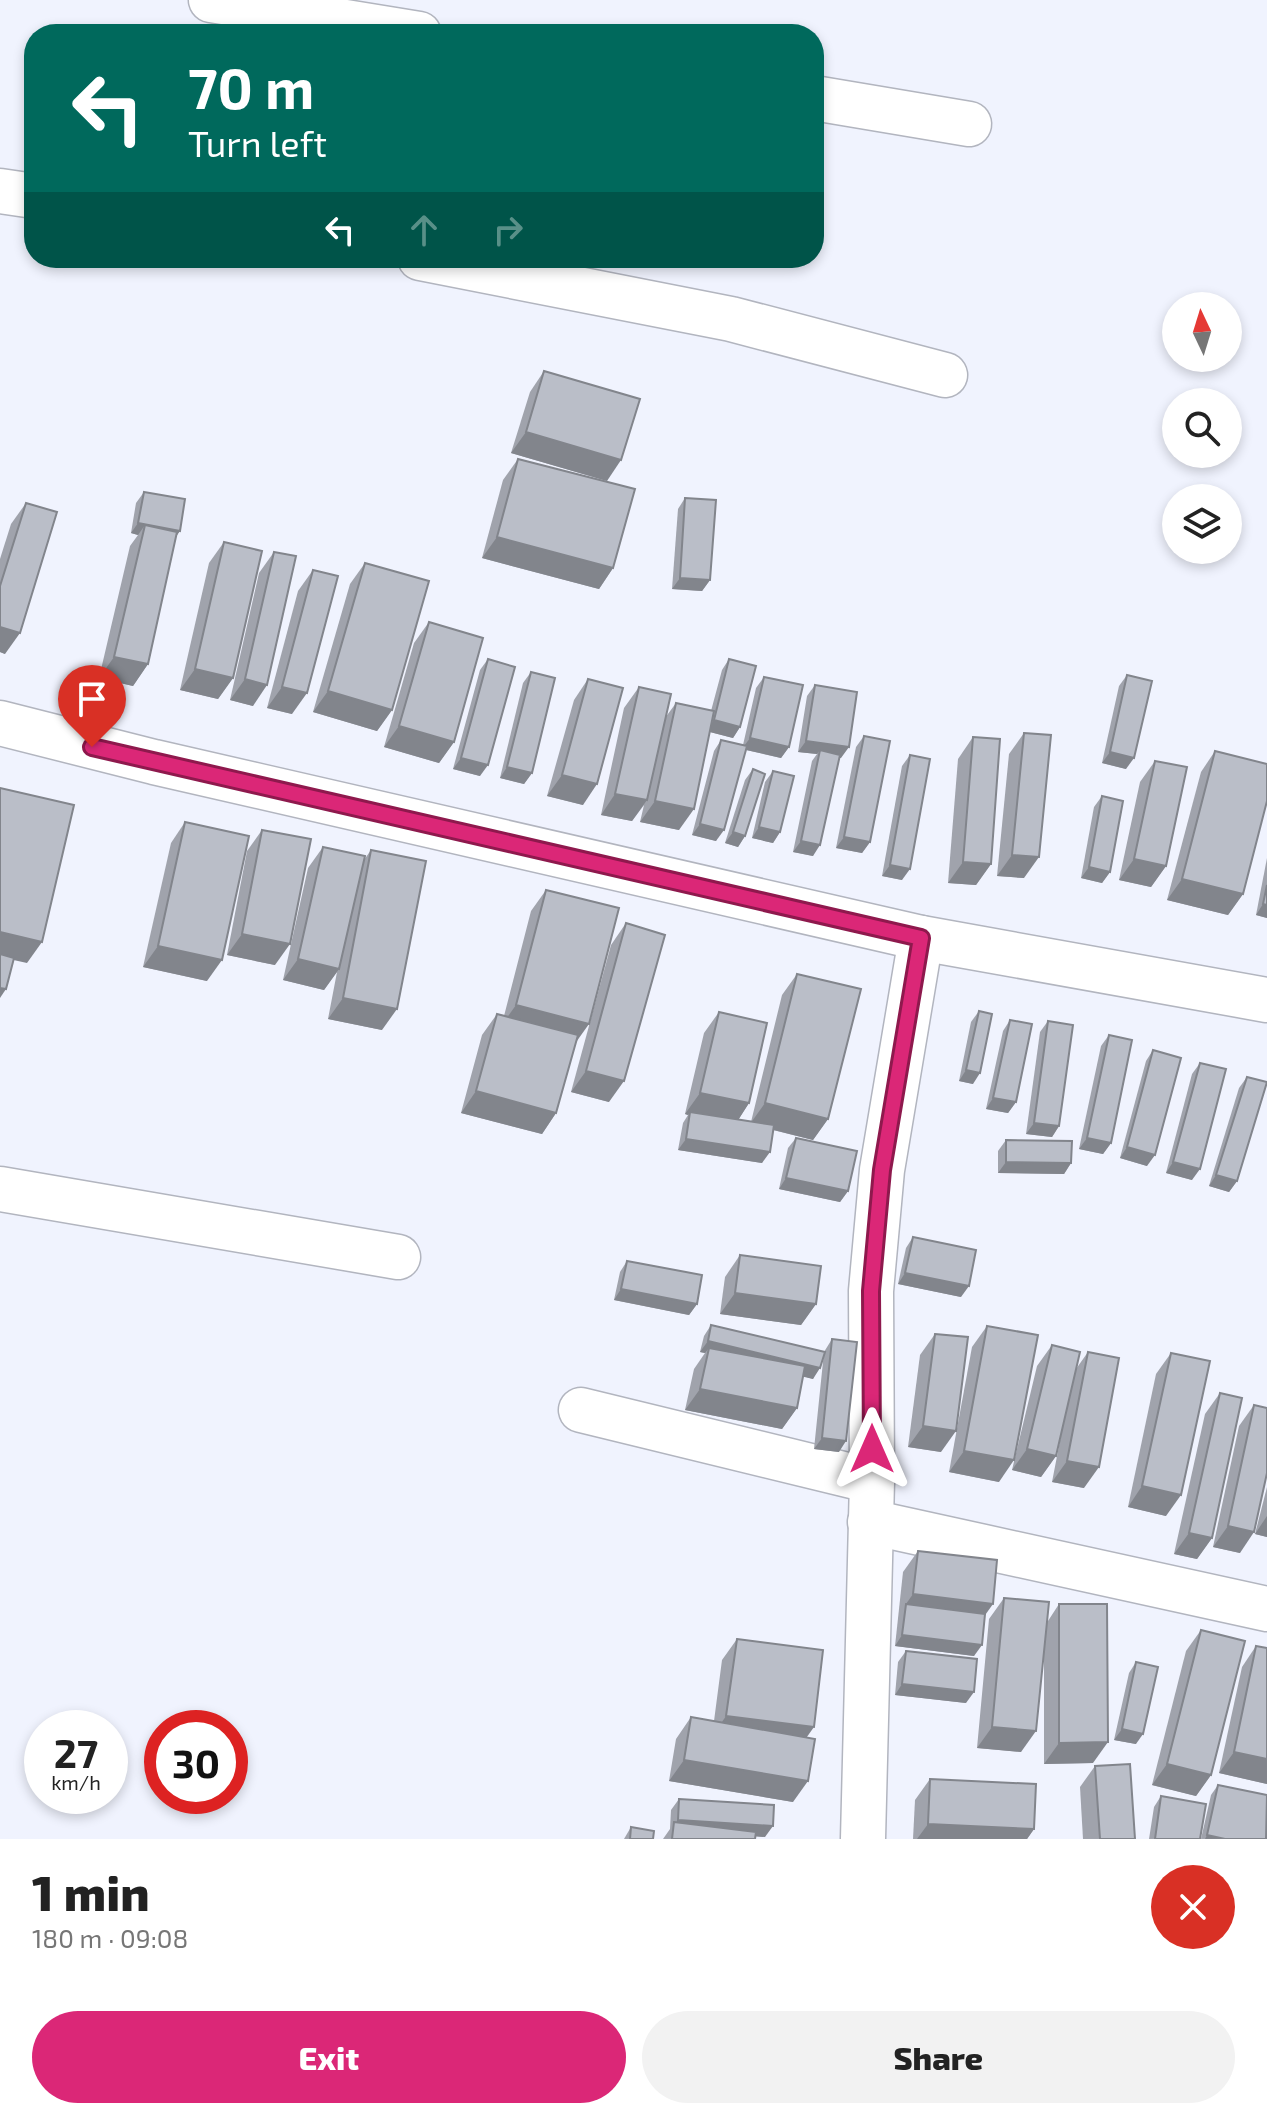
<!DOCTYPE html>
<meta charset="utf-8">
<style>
:root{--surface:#fff;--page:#f2f2f2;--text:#222;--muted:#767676;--accent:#db2777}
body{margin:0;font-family:"Exo 2",sans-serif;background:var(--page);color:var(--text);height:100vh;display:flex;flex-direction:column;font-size:30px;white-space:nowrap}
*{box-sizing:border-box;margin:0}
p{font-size:26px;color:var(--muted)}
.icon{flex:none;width:44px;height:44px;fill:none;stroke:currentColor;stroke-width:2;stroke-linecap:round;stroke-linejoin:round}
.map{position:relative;height:1839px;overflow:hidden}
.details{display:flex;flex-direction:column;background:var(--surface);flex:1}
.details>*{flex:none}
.hud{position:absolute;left:24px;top:24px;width:800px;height:244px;border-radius:32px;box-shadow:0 4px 12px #0003;background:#00695c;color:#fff;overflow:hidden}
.needle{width:52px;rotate:356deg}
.tools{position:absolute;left:1162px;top:292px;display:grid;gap:16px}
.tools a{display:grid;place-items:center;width:80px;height:80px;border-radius:50%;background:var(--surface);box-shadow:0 4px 12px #0003;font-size:40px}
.speed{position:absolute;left:24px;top:1710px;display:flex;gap:16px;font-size:40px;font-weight:700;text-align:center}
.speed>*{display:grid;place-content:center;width:104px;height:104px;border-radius:50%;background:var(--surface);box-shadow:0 4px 12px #0003;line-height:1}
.speed small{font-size:20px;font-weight:400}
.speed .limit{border:12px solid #d22;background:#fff;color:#111}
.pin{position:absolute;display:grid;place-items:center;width:68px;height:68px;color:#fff;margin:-82px -34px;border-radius:50% 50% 50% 0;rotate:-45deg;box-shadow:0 0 8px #0007}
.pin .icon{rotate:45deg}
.me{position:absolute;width:88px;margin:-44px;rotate:0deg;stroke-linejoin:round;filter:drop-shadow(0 0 6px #0008)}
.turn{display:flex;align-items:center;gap:28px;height:168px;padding:0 32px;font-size:36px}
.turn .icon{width:104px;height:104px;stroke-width:2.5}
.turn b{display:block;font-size:56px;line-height:68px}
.lanes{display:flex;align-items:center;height:76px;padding:0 32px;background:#0003;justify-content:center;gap:40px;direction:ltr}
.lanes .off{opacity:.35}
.round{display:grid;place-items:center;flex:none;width:84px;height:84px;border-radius:42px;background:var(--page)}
.summary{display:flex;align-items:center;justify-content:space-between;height:136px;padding:0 32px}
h1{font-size:48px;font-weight:800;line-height:60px}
.button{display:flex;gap:16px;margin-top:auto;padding:16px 32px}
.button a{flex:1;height:92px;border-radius:48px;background:var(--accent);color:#fff;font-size:32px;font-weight:800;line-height:92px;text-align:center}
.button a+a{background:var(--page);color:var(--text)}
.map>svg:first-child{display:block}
</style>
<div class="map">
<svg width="1267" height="1839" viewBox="0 0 1267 1839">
<rect width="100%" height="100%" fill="#f0f3fe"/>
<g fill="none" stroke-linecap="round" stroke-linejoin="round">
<defs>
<g id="minor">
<path d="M211,0L419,34"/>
<path d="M814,98L969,124"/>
<path d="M0,191L34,196"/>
<path d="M420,258L731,319L945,375"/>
<path d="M0,723L154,762L921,938L1267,1000"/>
<path d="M0,1189L398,1257"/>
<path d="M581,1410L872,1481"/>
<path d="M870,1522L1267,1609"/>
<path d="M863,1839L872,1481L871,1291L882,1170L921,938"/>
</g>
</defs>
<use href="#minor" stroke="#b2b5bf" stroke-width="47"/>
<use href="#minor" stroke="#fff" stroke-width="44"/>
</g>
<g fill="#a0a3ac">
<path d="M544,371L607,481L511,453L530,392Z"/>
<path d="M518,459L613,568L599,589L482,558L503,480Z"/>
<path d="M144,492L180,531L176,536L148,664L133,686L99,678L130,546L138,535L131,533L136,503Z"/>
<path d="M685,498L710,580L702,591L672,589L678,509Z"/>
<path d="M26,503L5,654L0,652V559L11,524Z"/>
<path d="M224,542L233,678L218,699L180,690L209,563Z"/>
<path d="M274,552L253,706L230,700L259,573Z"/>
<path d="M365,563L392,710L377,731L313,712L350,584Z"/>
<path d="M313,570L292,714L267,708L298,591Z"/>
<path d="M429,622L454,742L439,763L384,747L414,643Z"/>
<path d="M488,659L480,776L453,769L480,670Z"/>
<path d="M729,659L740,727L733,738L710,732L679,830L640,822L644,805L632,821L601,815L624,708L639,687L665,718L676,703L711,711L722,670Z"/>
<path d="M531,672L532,773L524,784L500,778L523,683Z"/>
<path d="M1127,675L1126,769L1102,763L1119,686Z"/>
<path d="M764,677L789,747L781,758L746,750L716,841L692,835L714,751L721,740L743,745L756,688Z"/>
<path d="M588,679L583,805L547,796L574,700Z"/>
<path d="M815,685L841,758H839L813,856L793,852L812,761L817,754L798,752L807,696Z"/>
<path d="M1024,733V878L997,876L1009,754Z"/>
<path d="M864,736L870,842L862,853L836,848L856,747Z"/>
<path d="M973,737L991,864L976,885L948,883L958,759Z"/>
<path d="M1215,751L1243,894L1228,915L1167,900L1201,772Z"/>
<path d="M910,755L902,880L882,876L902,766Z"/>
<path d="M1155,761L1166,866L1151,887L1119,880L1140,782Z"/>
<path d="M753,769L745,836L738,847L725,843L745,780Z"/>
<path d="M773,771L780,832L773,843L752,838L765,782Z"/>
<path d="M1102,796L1110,872L1102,883L1081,878L1094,807Z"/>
<path d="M185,822L207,981L143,967L171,843Z"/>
<path d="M262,830L275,965L227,955L247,851Z"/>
<path d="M323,847L364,860L371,850L382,1030L328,1019L337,972L324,990L283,980L308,868Z"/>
<path d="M1267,858V918L1256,915Z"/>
<path d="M546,890L576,1043L556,1113L542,1134L461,1113L482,1035L497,1014L504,1016L531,911Z"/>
<path d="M626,923L609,1102L571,1092L611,945Z"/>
<path d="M797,974L828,1119L813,1140L773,1130L762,1163L678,1150L683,1123L688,1115L685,1114L704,1033L719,1012L749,1103L738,1120L751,1122L782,995Z"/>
<path d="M979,1011L973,1084L959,1081L971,1022Z"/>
<path d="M1010,1020L1016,1102L1008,1113L986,1109L1003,1031Z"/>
<path d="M1048,1021L1059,1126L1052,1137L1026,1134L1040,1032Z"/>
<path d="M1109,1035L1111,1143L1103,1154L1079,1149L1101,1046Z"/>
<path d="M1153,1050L1147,1166L1120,1158L1146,1061Z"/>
<path d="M1200,1063L1192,1180L1166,1173L1192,1074Z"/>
<path d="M1247,1077L1237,1181L1229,1192L1209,1186L1239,1088Z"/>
<path d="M796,1138L848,1191L840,1202L779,1189L788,1148Z"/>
<path d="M1006,1140L1071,1163L1064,1174L998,1173V1151Z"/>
<path d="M913,1237L961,1297L898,1284L906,1248Z"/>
<path d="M740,1255L816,1304L801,1325L720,1314L725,1277Z"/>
<path d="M627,1261L697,1304L689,1315L614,1300L620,1272Z"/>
<path d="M711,1325L824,1352L832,1339L839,1452L814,1449L824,1352L813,1379L803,1376L797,1408L782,1429L685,1410L694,1369L705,1353L700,1352L704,1336Z"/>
<path d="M987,1326L999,1482L949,1472L972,1347Z"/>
<path d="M935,1334L941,1452L908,1447L920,1355Z"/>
<path d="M1052,1345L1076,1369L1088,1352L1084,1488L1052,1482L1065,1415L1056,1456L1041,1477L1012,1470L1037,1366Z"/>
<path d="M1171,1353L1166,1516L1128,1507L1156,1374Z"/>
<path d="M1220,1393L1212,1538L1197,1559L1174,1554L1205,1414Z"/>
<path d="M1254,1405L1240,1553L1213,1547L1239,1426Z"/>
<path d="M1267,1487V1537L1255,1534Z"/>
<path d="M918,1551L985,1614L974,1656L895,1646L903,1572Z"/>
<path d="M1004,1598L1048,1621L1059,1604L1093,1763L1044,1764V1651L1021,1752L977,1748L989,1619Z"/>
<path d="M1201,1630L1211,1775L1196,1796L1152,1785L1186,1651Z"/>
<path d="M737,1639L806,1737L793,1802L669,1781L676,1739L691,1717L714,1721L722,1660Z"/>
<path d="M1256,1646L1267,1648V1784L1219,1773L1242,1667Z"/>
<path d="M906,1651L966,1703L895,1695L898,1662Z"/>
<path d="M1136,1662V1744L1114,1740L1129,1673Z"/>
<path d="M1095,1766L1135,1839H1083L1080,1787Z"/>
<path d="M930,1779L1034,1829L1027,1839H913L915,1800Z"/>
<path d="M1218,1785L1266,1839H1201L1211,1795Z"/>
<path d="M1161,1796L1200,1839H1149L1154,1807Z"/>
<path d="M679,1799L765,1837L756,1836L755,1839H663L670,1829L671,1810Z"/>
<path d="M631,1827L653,1839H624Z"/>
</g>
<g fill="#82858c">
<path d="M526,432L621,460L607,481L511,453Z"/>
<path d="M138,523L180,531L172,542L145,525L138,535L131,533Z"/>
<path d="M497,537L613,568L599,589L482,558Z"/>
<path d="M680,578L710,580L702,591L672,589Z"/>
<path d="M0,627L20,633L5,654L0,652Z"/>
<path d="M114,657L148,664L133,686L99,678Z"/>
<path d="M195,669L233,678L218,699L180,690Z"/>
<path d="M245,679L267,685L253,706L230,700Z"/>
<path d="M282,687L307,693L292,714L267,708Z"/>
<path d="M328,691L392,710L377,731L313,712Z"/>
<path d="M714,720L740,727L733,738L706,731Z"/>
<path d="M399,726L454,742L439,763L384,747Z"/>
<path d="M750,738L789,747L781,758L742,749Z"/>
<path d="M806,741L849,747L841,758L819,755L820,750L817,754L798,752Z"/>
<path d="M1110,752L1134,758L1126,769L1102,763Z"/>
<path d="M461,758L488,765L480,776L453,769Z"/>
<path d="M507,767L532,773L524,784L500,778Z"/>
<path d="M562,775L597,784L583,805L547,796Z"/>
<path d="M615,794L647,800L632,821L601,815Z"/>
<path d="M655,801L694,809L679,830L640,822Z"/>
<path d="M700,824L724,830L716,841L692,835Z"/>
<path d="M759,827L780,832L773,843L752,838Z"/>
<path d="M733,832L745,836L738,847L725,843Z"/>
<path d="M844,837L870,842L862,853L836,848Z"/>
<path d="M801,841L820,845L813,856L793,852Z"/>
<path d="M1012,855L1039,857L1024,878L997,876Z"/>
<path d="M1134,859L1166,866L1151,887L1119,880Z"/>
<path d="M963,862L991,864L976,885L948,883Z"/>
<path d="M890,865L910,869L902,880L882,876Z"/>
<path d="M1089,867L1110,872L1102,883L1081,878Z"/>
<path d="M1182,879L1243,894L1228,915L1167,900Z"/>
<path d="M1263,904L1267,905V918L1256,915Z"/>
<path d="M0,932L42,942L27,963L0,957Z"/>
<path d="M242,934L290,944L275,965L227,955Z"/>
<path d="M158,946L222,960L207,981L143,967Z"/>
<path d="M298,959L339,969L324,990L283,980Z"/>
<path d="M0,988L6,989L0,998Z"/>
<path d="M343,998L397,1009L382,1030L328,1019Z"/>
<path d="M516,1005L589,1024L574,1045L501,1026Z"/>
<path d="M966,1070L980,1073L973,1084L959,1081Z"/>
<path d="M586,1071L624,1081L609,1102L571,1092Z"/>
<path d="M476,1091L556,1113L542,1134L461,1113Z"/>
<path d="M700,1093L749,1103L735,1125L690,1112L688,1115L685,1114Z"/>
<path d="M993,1098L1016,1102L1008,1113L986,1109Z"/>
<path d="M765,1103L828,1119L813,1140L750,1124Z"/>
<path d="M1034,1123L1059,1126L1052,1137L1026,1134Z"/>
<path d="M1087,1138L1111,1143L1103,1154L1079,1149Z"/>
<path d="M686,1139L770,1152L762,1163L678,1150Z"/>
<path d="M1127,1147L1155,1155L1147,1166L1120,1158Z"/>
<path d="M1006,1162L1071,1163L1064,1174L998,1173Z"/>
<path d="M1173,1162L1200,1169L1192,1180L1166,1173Z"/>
<path d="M1216,1175L1237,1181L1229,1192L1209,1186Z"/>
<path d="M786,1178L848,1191L840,1202L779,1189Z"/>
<path d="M905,1273L969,1286L961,1297L898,1284Z"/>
<path d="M621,1289L697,1304L689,1315L614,1300Z"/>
<path d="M735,1293L816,1304L801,1325L720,1314Z"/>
<path d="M708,1341L820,1368L813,1379L707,1354L709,1348L705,1353L700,1352Z"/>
<path d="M700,1389L797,1408L782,1429L685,1410Z"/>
<path d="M923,1426L956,1431L941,1452L908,1447Z"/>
<path d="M822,1438L846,1441L839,1452L814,1449Z"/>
<path d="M1027,1449L1056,1456L1041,1477L1012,1470Z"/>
<path d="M964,1451L1014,1460L999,1482L949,1472Z"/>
<path d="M1067,1461L1099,1467L1084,1488L1052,1482Z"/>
<path d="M1142,1486L1181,1495L1166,1516L1128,1507Z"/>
<path d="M1267,1516V1537L1255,1534Z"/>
<path d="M1228,1526L1254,1532L1240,1553L1213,1547Z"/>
<path d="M1189,1533L1212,1538L1197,1559L1174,1554Z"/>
<path d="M913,1594L993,1604L978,1625L906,1604Z"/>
<path d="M902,1635L982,1645L974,1656L895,1646Z"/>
<path d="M902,1684L974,1692L966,1703L895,1695Z"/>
<path d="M726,1716L814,1727L799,1748L712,1737Z"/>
<path d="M992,1727L1036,1731L1021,1752L977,1748Z"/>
<path d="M1122,1729L1143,1734L1136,1744L1114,1740Z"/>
<path d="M1108,1742L1093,1763L1044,1764L1059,1743Z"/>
<path d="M1234,1752L1267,1759V1784L1219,1773Z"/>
<path d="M684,1760L808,1781L793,1802L669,1781Z"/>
<path d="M1167,1764L1211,1775L1196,1796L1152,1785Z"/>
<path d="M678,1820L773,1826L765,1837L673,1831L674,1825Z"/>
<path d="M928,1824L1034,1829L1027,1839H917Z"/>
<path d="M1207,1835L1225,1839H1205Z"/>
</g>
<g fill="#babec8" stroke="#82858c" stroke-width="2">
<path d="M544,371L640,399L621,460L526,432Z"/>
<path d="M518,459L635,489L613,568L497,537Z"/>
<path d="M144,492L185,499L180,531L138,523Z"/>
<path d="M685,498L716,500L710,580L680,578Z"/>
<path d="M26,503L57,512L20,633L0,627V586Z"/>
<path d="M145,525L177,532L148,664L114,657Z"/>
<path d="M224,542L262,551L233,678L195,669Z"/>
<path d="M274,552L296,556L267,685L245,679Z"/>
<path d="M365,563L429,581L392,710L328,691Z"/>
<path d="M313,570L338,576L307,693L282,687Z"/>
<path d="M429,622L483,638L454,742L399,726Z"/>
<path d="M488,659L515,667L488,765L461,758Z"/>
<path d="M729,659L756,666L740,727L714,720Z"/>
<path d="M531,672L555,678L532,773L507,767Z"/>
<path d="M1127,675L1152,681L1134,758L1110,752Z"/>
<path d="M764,677L803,685L789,747L750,738Z"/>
<path d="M588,679L623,688L597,784L562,775Z"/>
<path d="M815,685L857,692L849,747L806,741Z"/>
<path d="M639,687L671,694L647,800L615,794Z"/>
<path d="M676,703L714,711L694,809L655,801Z"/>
<path d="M1024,733L1051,735L1039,857L1012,855Z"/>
<path d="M864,736L890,741L870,842L844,837Z"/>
<path d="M973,737L1000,739L991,864L963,862Z"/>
<path d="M721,740L747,746L724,830L700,824Z"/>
<path d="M820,750L840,755L820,845L801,841Z"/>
<path d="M1215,751L1267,764V801L1243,894L1182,879Z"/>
<path d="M910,755L930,759L910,869L890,865Z"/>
<path d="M1155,761L1187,767L1166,866L1134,859Z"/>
<path d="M753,769L765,774L745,836L733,832Z"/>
<path d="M773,771L794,776L780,832L759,827Z"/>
<path d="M0,788L74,805L42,942L0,932Z"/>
<path d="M1102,796L1123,801L1110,872L1089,867Z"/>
<path d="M185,822L249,836L222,960L158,946Z"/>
<path d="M262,830L311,839L290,944L242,934Z"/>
<path d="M323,847L365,856L339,969L298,959Z"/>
<path d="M371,850L426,861L397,1009L343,998Z"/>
<path d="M1267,885V905L1263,904Z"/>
<path d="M546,890L619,908L589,1024L516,1005Z"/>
<path d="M626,923L665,935L624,1081L586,1071Z"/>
<path d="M0,954L14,958L6,989L0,988Z"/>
<path d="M797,974L861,989L828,1119L765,1103Z"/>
<path d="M979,1011L992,1014L980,1073L966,1070Z"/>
<path d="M719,1012L767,1023L749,1103L700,1093Z"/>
<path d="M497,1014L578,1035L556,1113L476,1091Z"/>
<path d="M1010,1020L1032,1024L1016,1102L993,1098Z"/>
<path d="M1048,1021L1073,1025L1059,1126L1034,1123Z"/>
<path d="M1109,1035L1132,1040L1111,1143L1087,1138Z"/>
<path d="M1153,1050L1181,1058L1155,1155L1127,1147Z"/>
<path d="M1200,1063L1226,1069L1200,1169L1173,1162Z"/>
<path d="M1247,1077L1267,1082L1237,1181L1216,1175Z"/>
<path d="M690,1112L774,1125L770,1152L686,1139Z"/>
<path d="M796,1138L857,1151L848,1191L786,1178Z"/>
<path d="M1006,1140L1072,1141L1071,1163L1006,1162Z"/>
<path d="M913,1237L976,1250L969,1286L905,1273Z"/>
<path d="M740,1255L821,1266L816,1304L735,1293Z"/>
<path d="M627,1261L702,1275L697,1304L621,1289Z"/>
<path d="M711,1325L825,1352L820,1368L708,1341Z"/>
<path d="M987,1326L1038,1335L1014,1460L964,1451Z"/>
<path d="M935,1334L968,1337L956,1431L923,1426Z"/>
<path d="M832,1339L857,1342L846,1441L822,1438Z"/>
<path d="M1052,1345L1080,1352L1056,1456L1027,1449Z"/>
<path d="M709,1348L805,1366L797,1408L700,1389Z"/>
<path d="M1088,1352L1119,1358L1099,1467L1067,1461Z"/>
<path d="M1171,1353L1210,1361L1181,1495L1142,1486Z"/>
<path d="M1220,1393L1242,1398L1212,1538L1189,1533Z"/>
<path d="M1254,1405L1267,1408V1473L1254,1532L1228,1526Z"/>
<path d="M918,1551L997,1560L993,1604L913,1594Z"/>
<path d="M1004,1598L1049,1602L1036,1731L992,1727Z"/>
<path d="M906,1604L985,1614L982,1645L902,1635Z"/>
<path d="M1059,1604H1107L1108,1742L1059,1743Z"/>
<path d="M1201,1630L1245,1641L1211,1775L1167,1764Z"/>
<path d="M737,1639L823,1650L814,1727L726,1716Z"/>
<path d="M1256,1646L1267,1648V1759L1234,1752Z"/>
<path d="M906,1651L977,1659L974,1692L902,1684Z"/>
<path d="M1136,1662L1158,1667L1143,1734L1122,1729Z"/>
<path d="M691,1717L815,1739L808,1781L684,1760Z"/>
<path d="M1130,1764L1135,1839H1100L1095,1766Z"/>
<path d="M930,1779L1036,1784L1034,1829L928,1824Z"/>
<path d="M1218,1785L1267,1795L1266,1839H1225L1207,1835Z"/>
<path d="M1161,1796L1206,1804L1200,1839H1155Z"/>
<path d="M679,1799L774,1805L773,1826L678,1820Z"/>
<path d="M674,1822L756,1832L755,1839H672Z"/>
<path d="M631,1827L654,1831L653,1839H630Z"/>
</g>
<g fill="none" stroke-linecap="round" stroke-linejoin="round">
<defs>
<path id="route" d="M92,747L921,938L882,1170L871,1291L872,1449"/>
</defs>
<use href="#route" stroke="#8e194d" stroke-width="20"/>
<use href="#route" stroke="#db2777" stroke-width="14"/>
</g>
</svg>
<div class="tools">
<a><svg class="needle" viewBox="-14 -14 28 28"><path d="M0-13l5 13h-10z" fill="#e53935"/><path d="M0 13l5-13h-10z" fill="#767676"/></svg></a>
<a><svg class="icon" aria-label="search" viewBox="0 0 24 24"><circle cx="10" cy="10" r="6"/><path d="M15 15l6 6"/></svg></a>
<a><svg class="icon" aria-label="layers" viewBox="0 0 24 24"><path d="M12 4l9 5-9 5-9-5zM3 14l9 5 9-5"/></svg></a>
</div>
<div class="speed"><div>27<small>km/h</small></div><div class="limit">30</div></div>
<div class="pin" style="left:92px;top:747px;background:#d93025"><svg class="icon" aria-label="arrive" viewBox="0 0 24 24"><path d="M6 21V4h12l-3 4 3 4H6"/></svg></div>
<svg class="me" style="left:872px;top:1449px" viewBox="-20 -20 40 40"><path d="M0-17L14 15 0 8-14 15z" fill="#db2777" stroke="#fff" stroke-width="4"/></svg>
<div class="hud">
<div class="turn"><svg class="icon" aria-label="left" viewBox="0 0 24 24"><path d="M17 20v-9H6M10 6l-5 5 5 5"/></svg><div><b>70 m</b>Turn left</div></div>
<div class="lanes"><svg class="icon" aria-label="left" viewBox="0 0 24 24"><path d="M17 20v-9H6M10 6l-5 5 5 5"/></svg><svg class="icon off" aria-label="ahead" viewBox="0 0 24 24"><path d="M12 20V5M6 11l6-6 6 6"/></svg><svg class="icon off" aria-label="right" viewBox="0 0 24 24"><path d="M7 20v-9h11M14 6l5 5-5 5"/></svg></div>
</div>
</div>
<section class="details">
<div class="summary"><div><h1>1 min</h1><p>180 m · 09:08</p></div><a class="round" style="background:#d93025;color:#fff"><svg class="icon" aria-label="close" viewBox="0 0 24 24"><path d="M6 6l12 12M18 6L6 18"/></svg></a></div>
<div class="button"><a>Exit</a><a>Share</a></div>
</section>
